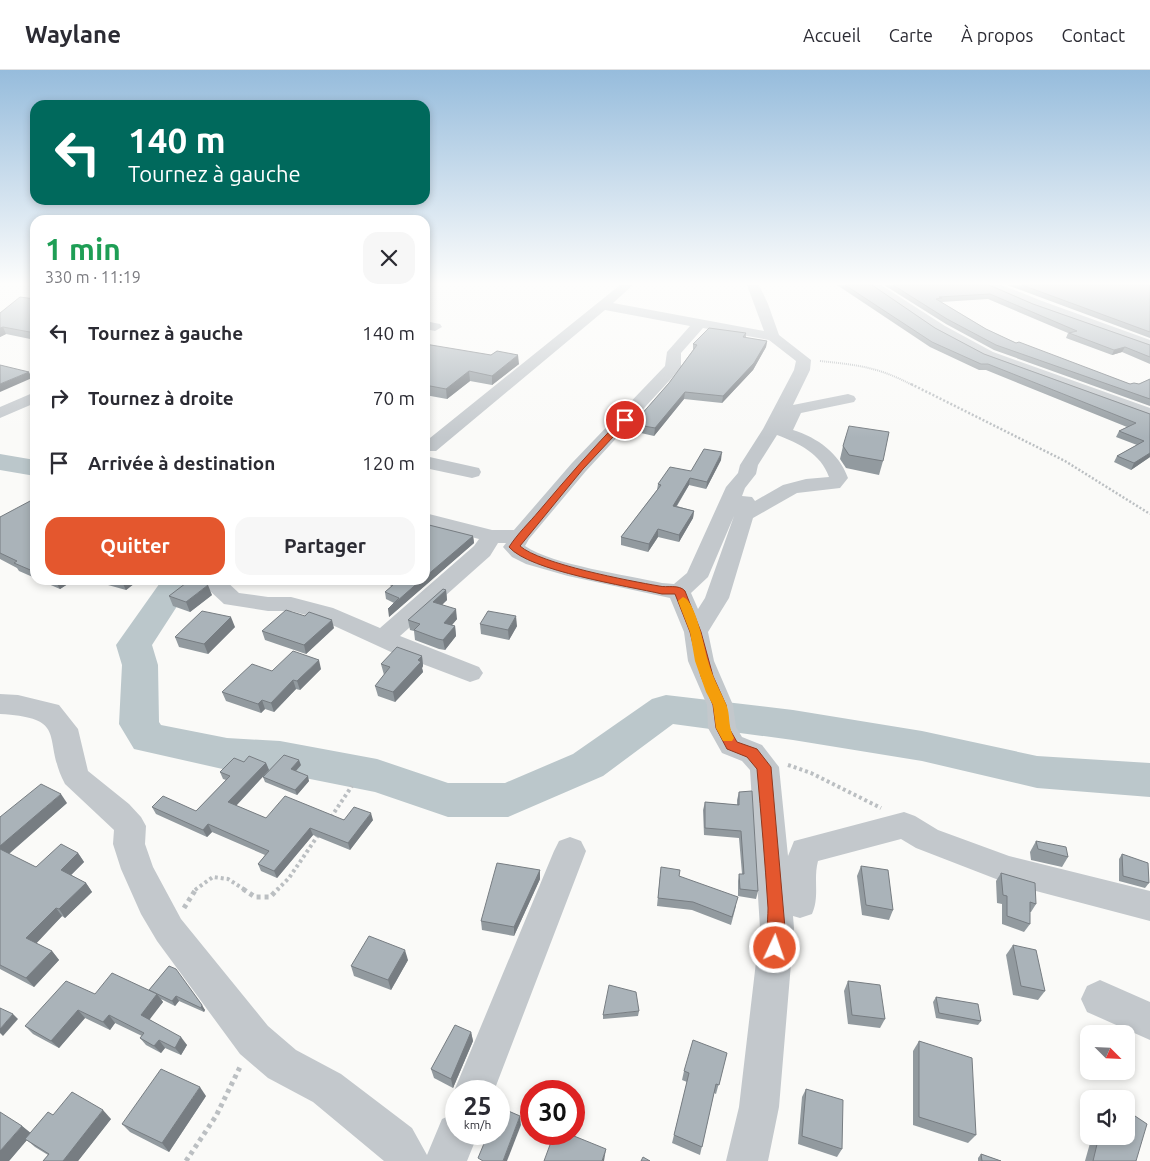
<!DOCTYPE html>
<html lang="fr">
<meta charset="utf-8">
<style>
:root{--surface:#fff;--page:#f7f7f7;--text:#2b2b33;--muted:#7c7c81;--line:#e1e1e2;--accent:#e4572e}
body{margin:0;font-family:Ubuntu,sans-serif;background:var(--page);color:var(--text);height:100vh;display:flex;flex-direction:column;font-size:19px;white-space:nowrap}
*{box-sizing:border-box;margin:0}
p{font-size:16px;color:var(--muted)}
.icon{flex:none;width:28px;height:28px;fill:none;stroke:currentColor;stroke-width:2;stroke-linecap:round;stroke-linejoin:round}
.map{position:relative;flex:1;overflow:hidden}
.sheet{position:absolute;left:30px;top:145px;width:400px;height:370px;display:flex;flex-direction:column;background:var(--surface);border-radius:15px;box-shadow:0 2px 8px #0003}
.sheet>*{flex:none}
.banner{position:absolute;left:30px;top:30px;width:400px;height:105px;border-radius:15px;box-shadow:0 2px 8px #0003;background:#00695c;color:#fff;overflow:hidden}
.needle{width:32px;rotate:114deg}
.tools{position:absolute;left:1080px;top:955px;display:grid;gap:10px}
.tools a{display:grid;place-items:center;width:55px;height:55px;border-radius:10px;background:var(--surface);box-shadow:0 2px 8px #0003;font-size:25px}
.speed{position:absolute;left:445px;top:1010px;display:flex;gap:10px;font-size:25px;font-weight:700;text-align:center}
.speed>*{display:grid;place-content:center;width:65px;height:65px;border-radius:50%;background:var(--surface);box-shadow:0 2px 8px #0003;line-height:1}
.speed small{font-size:12px;font-weight:400}
.speed .limit{border:8px solid #d22;background:#fff;color:#111}
.pin{position:absolute;display:grid;place-items:center;width:42px;height:42px;color:#fff;margin:-21px;border:2px solid #fff;border-radius:50%;box-shadow:0 1px 5px #0007}
.me{position:absolute;width:55px;margin:-28px;rotate:3deg;stroke-linejoin:round;filter:drop-shadow(0 0 4px #0008)}
.turn{display:flex;align-items:center;gap:18px;height:105px;padding:0 15px;font-size:22px}
.turn .icon{width:65px;height:65px;stroke-width:2.5}
.turn b{display:block;font-size:35px;line-height:42px}
.round{display:grid;place-items:center;flex:none;width:52px;height:52px;border-radius:15px;background:var(--page)}
.head{display:flex;align-items:center;justify-content:space-between;height:85px;padding:0 15px}
h1{font-size:30px;font-weight:700;line-height:38px;color:#1e9e55}
.primary-button{display:flex;gap:10px;margin-top:auto;padding:10px 15px}
.primary-button a{flex:1;height:58px;border-radius:15px;background:var(--accent);color:#fff;font-size:20px;font-weight:700;line-height:58px;text-align:center}
.primary-button a+a{background:var(--page);color:var(--text)}
ul{padding:0;list-style:none}
li{display:flex;align-items:center;gap:15px;height:65px;padding:0 15px}
li div{flex:1}
li b{display:block;font-size:19px}
li em{font-style:normal}
header{display:flex;align-items:center;gap:30px;box-sizing:border-box;height:70px;padding:0 25px;background:var(--surface);border-bottom:1px solid var(--line)}
header strong{font-size:24px}
nav{display:flex;gap:28px;margin-inline-start:auto;font-size:18px}
.map>svg:first-child{display:block}
</style>
<header>
<strong>Waylane</strong>
<nav><a>Accueil</a><a>Carte</a><a>À propos</a><a>Contact</a></nav>
</header>
<div class="map">
<svg width="1150" height="1091" viewBox="0 0 1150 1091">
<rect width="100%" height="100%" fill="#fafaf8"/>
<g fill="none" stroke-linecap="round" stroke-linejoin="round">
<g fill="#bbc7cb" fill-rule="evenodd">
<path d="M0,384L35,390V406L0,400Z"/>
<path d="M162,510H194L152,575L158,595L159,652L161,655L227,668L280,671L377,689L448,713H505L573,684L652,629L666,625L793,640L922,661L1037,686L1150,693V727L1037,718L922,691L793,670L673,654L603,706L508,747H448L375,722L280,703L227,700L134,679L119,654L122,595L116,575Z"/>
</g>
<path stroke="#bbbfc2" stroke-width="2" stroke-dasharray="1 1" stroke-linecap="butt" d="M820,291C858,295 879,297 914,316"/>
<path stroke="#bbbfc2" stroke-width="2.5" stroke-dasharray="2 2" stroke-linecap="butt" d="M911,314L1065,391L1150,444"/>
<g stroke="#bbbfc2" stroke-width="4" stroke-dasharray="3 3" stroke-linecap="butt">
<path d="M788,695L811,703L881,738"/>
<path d="M331,747L352,716"/>
<path d="M195,820L213,807L228,809L245,820"/>
<path d="M277,820L289,808L319,764"/>
</g>
<g stroke="#bbbfc2" stroke-width="5" stroke-dasharray="4 4" stroke-linecap="butt">
<path d="M243,819L255,827H270L278,819"/>
<path d="M184,838L196,819"/>
<path d="M186,1091L216,1046L241,995"/>
</g>
<g fill="#c3c8cc" fill-rule="evenodd">
<path d="M620,215H633L613,233L764,261L747,215H759L768,234L779,265L811,290L810,300L793,335L848,324L854,326L856,329L854,332L801,343L793,360C818,368 839,383 848,408L840,418L797,423L753,448L729,528L708,562L714,591L733,635L736,657L742,667L762,675L779,697L788,786L794,771L904,742L915,746L938,760L1009,786L1150,821V851L1009,814L916,778L901,769L818,791C813,810 820,826 812,844L800,848L793,846L794,858L779,1037L768,1091H726L739,1037L760,858L750,700L742,691L722,683L708,658L707,635L688,591L684,562L670,528L568,506L526,494L512,487L503,477L506,473H498L490,486L400,566L479,597L483,603L479,609L470,612L391,582L317,548L291,541H268L224,534L210,521L203,510H225L239,523L268,527H291L333,538L380,558L474,476L479,469L425,455V443L492,460H514L572,393L665,296L667,282L690,256L605,240L436,381H425V372ZM703,258L769,270L796,291L794,300L763,359L740,395L738,403L726,417L687,503L674,514L662,513C627,505 553,495 525,476L529,469L586,401L670,310L681,297V283ZM777,365C799,373 821,384 829,407L806,409L783,415L755,431L752,427L742,426L745,418L756,404L758,395ZM734,446L705,528L698,539L691,523L708,507Z"/>
<path d="M867,215H881L945,256L993,282L1150,338V349L983,288L935,262Z"/>
<path d="M986,215H1002L1042,231L1150,270V279L1032,237L988,218Z"/>
<path d="M425,251L440,254L442,257L435,261L425,259Z"/>
<path d="M35,322V333L0,348V337Z"/>
<path d="M425,386L479,398L481,402L479,406L472,408L425,398Z"/>
<path d="M0,624L18,625L59,635L78,659L88,701L129,734L141,747L146,756L145,774L153,797L181,849L268,956L296,980L341,1004L412,1058L427,1085L442,1049L456,1043V1064H478L467,1091H384L313,1032L268,1008L240,984L157,871L141,844L121,799L113,774L114,760L65,714C41,669 71,648 0,644Z"/>
<path d="M570,767L581,771L586,781L494,1021H456V1027L454,1021L554,781L559,771Z"/>
<path d="M1100,910L1150,932V970L1087,942L1081,929L1087,916Z"/>
</g>
</g>
<g fill="#929a9f">
<path d="M837,215H872L935,258L984,284L1150,344V387L1131,400L1114,392L1117,386L1137,375L1116,367L1119,361L1127,357L986,300H979L930,277Z"/>
<path d="M884,215H989L1033,234L1150,275V294L1122,282L1112,285L1066,268L1068,263L988,229L941,232L986,259L1016,273L1130,314H1139L1150,309V336L994,280L946,254Z"/>
<path d="M1007,215H1150V268Z"/>
<path d="M35,229V270L6,264L0,267V243Z"/>
<path d="M746,263V268L767,271L766,277L753,300L722,333L684,329L654,366L632,361L633,354L669,313L693,280V274Z"/>
<path d="M425,274L519,294L492,315L470,311L447,329L425,325Z"/>
<path d="M843,376L883,391L879,405L846,398L840,389Z"/>
<path d="M721,390L706,419L689,415L677,436L694,441L693,448L679,472L658,467L648,482L621,475V467L657,420L658,414Z"/>
<path d="M35,431V508L19,501L17,498L0,489V447Z"/>
<path d="M473,466L474,473L389,547L394,533L386,529L385,522L391,517L390,514Z"/>
<path d="M39,510H74L60,519Z"/>
<path d="M90,510H139L126,520Z"/>
<path d="M446,520L447,530L442,534L457,549L452,555L455,556L456,566L445,580L439,579L415,570L414,561L410,560L408,550Z"/>
<path d="M212,525L190,542L173,536L169,526Z"/>
<path d="M480,554L517,556L509,570L481,564Z"/>
<path d="M235,557L208,584L179,577L175,567Z"/>
<path d="M334,558L306,584L265,570L262,561Z"/>
<path d="M422,586L423,596L422,598L423,602L395,632L378,626L375,616L384,605L381,594Z"/>
<path d="M321,599L300,620L296,619L274,642L265,639L261,643L226,631L222,622L272,601Z"/>
<path d="M244,692L266,693L269,700L236,736L266,748L373,750L350,780L313,765L277,808L261,801L258,794L265,785L212,762L207,767L156,744L152,737L196,741L226,710L223,709L220,702Z"/>
<path d="M301,695L296,701L309,711L297,725L265,712L263,707Z"/>
<path d="M739,722L758,821L756,829L738,826V811L739,804H742L739,768L704,765L703,740L705,732L737,735V730Z"/>
<path d="M67,733L9,784L36,797L78,783L84,792L71,805L86,813L92,822L65,848L62,846L36,873L52,881L59,890L34,917L0,899V747Z"/>
<path d="M1036,771L1068,787L1062,797L1031,790L1030,782Z"/>
<path d="M1122,784L1149,813L1145,818L1119,811V789Z"/>
<path d="M861,796L893,840L889,850L862,845L857,806Z"/>
<path d="M540,800V809L514,866L482,860L481,851Z"/>
<path d="M1001,803L1036,834L1031,842H1030V854L1024,862L1002,854V834L997,833L996,811Z"/>
<path d="M660,806L736,836L731,855L692,840L657,836Z"/>
<path d="M1013,875L1045,921L1038,930L1013,925L1006,885Z"/>
<path d="M408,890L391,920L354,906L351,896Z"/>
<path d="M169,896L205,940L204,942L179,931L175,936L161,929L163,932L149,949L187,975L181,985L165,978L161,983L146,975L140,968L142,966L115,953L110,960L85,948L59,978L33,964L25,956L95,924L149,920Z"/>
<path d="M848,911L885,949L880,958L848,954L844,921Z"/>
<path d="M936,927L981,951L978,955L936,948L933,932Z"/>
<path d="M639,941L638,946L603,949V945Z"/>
<path d="M471,962L473,971L453,1018L434,1008L431,999Z"/>
<path d="M919,971L976,1065L968,1073L913,1055V981Z"/>
<path d="M727,983L716,1024L714,1023L700,1085L672,1073L687,1012L682,1010L684,1001Z"/>
<path d="M806,1019L842,1079L837,1087L798,1074L802,1027Z"/>
<path d="M1097,1021L1109,1029H1089Z"/>
<path d="M206,1026L169,1082L130,1062L122,1054Z"/>
<path d="M1089,1029V1060L1080,1054Z"/>
<path d="M53,1045L111,1049L78,1091H43L48,1085L35,1077L27,1070L9,1091L22,1056L30,1063Z"/>
<path d="M1092,1066H1126L1136,1091H1085Z"/>
<path d="M981,1084L1001,1091H978V1088Z"/>
</g>
<g fill="#777d82">
<path d="M3,257L6,264L0,267V258Z"/>
<path d="M767,271L766,277L753,300L722,333L723,326Z"/>
<path d="M1125,277L1122,282L1112,285L1114,280Z"/>
<path d="M518,285L519,294L492,315V306Z"/>
<path d="M469,301L470,311L447,329L446,319Z"/>
<path d="M29,302L32,308L0,322V314Z"/>
<path d="M685,322L684,329L654,366L655,358Z"/>
<path d="M722,382L721,390L706,419L707,412Z"/>
<path d="M1150,383V387L1131,400L1134,393Z"/>
<path d="M690,408L689,415L672,443L673,436Z"/>
<path d="M694,441L693,448L679,472V465Z"/>
<path d="M658,459V467L648,482L649,474Z"/>
<path d="M473,466L474,473L389,547L388,539L421,510H425V507Z"/>
<path d="M56,510H74L60,519L55,511Z"/>
<path d="M124,510H139L126,520L122,512Z"/>
<path d="M208,515L212,525L190,542L186,532Z"/>
<path d="M446,520L447,530L435,542L433,532Z"/>
<path d="M456,539L457,549L445,563L444,553Z"/>
<path d="M516,546L517,556L509,570L508,560Z"/>
<path d="M231,547L235,557L208,584L204,574Z"/>
<path d="M332,550L334,558L306,584L304,575Z"/>
<path d="M455,556L456,566L445,580L443,570Z"/>
<path d="M422,586L423,596L422,598L423,602L395,632L393,622Z"/>
<path d="M319,590L321,599L300,620L297,611Z"/>
<path d="M293,610L296,619L274,642L271,633Z"/>
<path d="M262,630L265,639L261,643L258,634Z"/>
<path d="M299,690L301,695L293,704L291,699Z"/>
<path d="M266,693L269,700L232,740L228,732Z"/>
<path d="M308,706L309,711L297,725L295,720Z"/>
<path d="M61,724L67,733L5,787L0,781V776Z"/>
<path d="M371,743L373,750L350,780L348,773Z"/>
<path d="M208,754L212,762L207,767L203,760Z"/>
<path d="M310,758L313,765L277,808L274,801Z"/>
<path d="M78,783L84,792L67,809L61,800Z"/>
<path d="M540,800V809L514,866V857Z"/>
<path d="M86,813L92,822L65,848L59,839Z"/>
<path d="M56,838L62,846L33,877L26,868Z"/>
<path d="M405,880L408,890L391,920L388,910Z"/>
<path d="M52,881L59,890L34,917L26,908Z"/>
<path d="M157,924L163,932L147,953L141,945Z"/>
<path d="M176,926L179,931L175,936L172,931Z"/>
<path d="M202,935L205,940L204,942L201,938Z"/>
<path d="M78,940L85,948L59,978L51,971Z"/>
<path d="M13,944L18,949L3,966L0,963V959Z"/>
<path d="M109,945L115,953L110,960L103,952Z"/>
<path d="M471,962L473,971L453,1018L451,1009Z"/>
<path d="M181,967L187,975L181,985L175,978Z"/>
<path d="M159,970L165,978L161,983L154,976Z"/>
<path d="M200,1017L206,1026L169,1082L162,1073Z"/>
<path d="M103,1040L111,1049L78,1091H63Z"/>
<path d="M520,1046L521,1055L507,1091H503Z"/>
<path d="M22,1056L32,1064L9,1091H0V1081Z"/>
<path d="M606,1079L604,1091H602Z"/>
</g>
<g fill="#aab3b9" stroke="#777d82">
<path d="M845,215H872L935,258L984,284L1150,344V383L1134,393L1117,386L1144,371L1119,361L1136,353L988,294H981L932,272Z"/>
<path d="M893,215H989L1033,234L1150,275V287L1125,277L1114,280L1069,263L1077,261L990,224L939,227L942,228L936,229L986,259L1016,273L1019,272L1130,314L1134,313L1139,314L1150,309V329L996,275L947,249Z"/>
<path d="M1022,215H1150V262Z"/>
<path d="M20,227L35,229V263L3,257L0,258V243Z"/>
<path d="M709,258L746,263L743,267L767,271L754,293L723,326L685,322L655,358L633,354L669,313L697,275L693,274Z"/>
<path d="M425,274L491,285L497,281L518,285L492,306L469,301L446,319L425,315Z"/>
<path d="M0,295L29,302L0,314Z"/>
<path d="M849,356L889,362L883,391L849,385L843,376Z"/>
<path d="M704,379L722,382L707,412L690,408L673,436L694,441L679,465L658,459L649,474L621,467L661,415L658,414L670,397L691,401Z"/>
<path d="M32,430L35,431V502L14,493L17,491L0,483V447Z"/>
<path d="M425,454L473,466L425,507Z"/>
<path d="M115,510H124L122,512Z"/>
<path d="M190,510H201L204,511L208,515L186,532L169,526Z"/>
<path d="M396,510H421L388,539L399,528L385,522L393,515L390,514Z"/>
<path d="M443,519L446,520L433,532L456,539L444,553L455,556L443,570L438,569L414,560L420,554L408,550Z"/>
<path d="M286,540L305,546L309,542L332,550L304,575L262,561Z"/>
<path d="M202,541L231,547L204,574L175,567Z"/>
<path d="M488,541L516,546L508,560L480,554Z"/>
<path d="M397,577L422,586L418,590L421,592L393,622L375,616L390,597L381,594Z"/>
<path d="M293,581L319,590L297,611L293,610L271,633L262,630L258,634L222,622L252,594L272,601Z"/>
<path d="M284,685L299,690L291,699L308,706L295,720L263,707Z"/>
<path d="M249,686L266,693L228,732L266,748L285,726L344,750L354,737L371,743L348,773L310,758L274,801L258,794L269,781L208,754L203,760L152,737L163,726L196,741L230,706L220,702L234,688L244,692Z"/>
<path d="M41,714L61,724L0,776V747Z"/>
<path d="M752,721L758,821L740,819L739,804H744L741,761L705,758V732L739,735V722Z"/>
<path d="M1036,771L1066,777L1068,787L1038,779Z"/>
<path d="M61,774L78,783L61,800L86,813L59,839L56,838L26,868L52,881L26,908L0,895V779L36,797Z"/>
<path d="M1122,784L1148,793L1149,813L1123,806Z"/>
<path d="M497,793L540,800L514,857L481,851Z"/>
<path d="M861,796L888,800L893,840L866,835Z"/>
<path d="M661,797L680,800L679,806L738,827L732,847L693,832L658,828Z"/>
<path d="M1001,803L1035,813L1036,834L1030,832V854L1007,846V826L1003,825Z"/>
<path d="M369,866L405,880L388,910L351,896Z"/>
<path d="M1013,875L1036,880L1045,921L1021,916Z"/>
<path d="M169,896L176,899L202,935L201,938L176,926L172,931L149,920Z"/>
<path d="M112,903L157,924L141,945L181,967L175,978L159,970L154,976L140,968L144,963L109,945L103,952L78,940L51,971L25,956L66,911L95,924Z"/>
<path d="M848,911L880,915L885,949L852,945Z"/>
<path d="M609,915L636,922L639,941L603,945Z"/>
<path d="M936,927L978,934L981,951L939,943Z"/>
<path d="M0,938L13,944L0,959Z"/>
<path d="M455,955L471,962L451,1009L431,999Z"/>
<path d="M693,970L727,983L719,1015L716,1014L702,1077L674,1065L689,1003L684,1001Z"/>
<path d="M919,971L972,988L976,1065L919,1047Z"/>
<path d="M161,999L200,1017L162,1073L122,1054Z"/>
<path d="M806,1019L843,1030L842,1079L802,1066Z"/>
<path d="M1097,1021L1109,1029H1095Z"/>
<path d="M72,1022L103,1040L63,1091H43L49,1084L25,1069L48,1042L53,1045Z"/>
<path d="M499,1037L520,1046L503,1091H483L478,1088L488,1064H499Z"/>
<path d="M1126,1040L1147,1054L1136,1091H1093L1099,1066H1126Z"/>
<path d="M0,1042L22,1056L0,1081Z"/>
<path d="M554,1064H569L606,1079L602,1091H544Z"/>
<path d="M981,1084L1001,1091H982Z"/>
<path d="M643,1087L650,1091H641Z"/>
</g>
<linearGradient id="sky" x2="0" y2="1"><stop stop-color="#96bcdc"/><stop offset="0.58" stop-color="#fdfdfc"/><stop offset="1" stop-color="#fdfdfc" stop-opacity="0"/></linearGradient>
<rect width="1150" height="368" fill="url(#sky)"/>
<path fill="#e4572e" stroke="#94391e" d="M622,348L629,350L583,399L520,476C540,494 630,511 659,516C667,518 679,514 685,521L701,562L713,606L726,635L729,658L737,672L757,679L771,697L785,858L784,878L781,884L775,886L769,884C765,873 768,851 768,838C765,791 761,745 757,699L747,687L727,679L716,658L713,635L701,606L690,562L675,524H662C628,516 529,501 509,477C518,463 529,453 539,441C566,409 593,378 622,348Z"/>
<path fill="#f59e0b" d="M683,527C696,531 704,578 708,591C712,606 720,620 726,634C731,646 727,653 734,668L732,671H723L716,658L713,635L706,622L695,591L690,562L678,531Z"/>
</svg>
<div class="tools">
<a><svg class="needle" viewBox="-14 -14 28 28"><path d="M0-13l5 13h-10z" fill="#e53935"/><path d="M0 13l5-13h-10z" fill="#7c7c81"/></svg></a>
<a><svg class="icon" aria-label="sound" viewBox="0 0 24 24"><path d="M4 9h4l5-4v14l-5-4H4zM17 9q2 3 0 6"/></svg></a>
</div>
<div class="speed"><div>25<small>km/h</small></div><div class="limit">30</div></div>
<div class="pin" style="left:625px;top:350px;background:#d93025"><svg class="icon" aria-label="arrive" viewBox="0 0 24 24"><path d="M6 21V4h12l-3 4 3 4H6"/></svg></div>
<svg class="me" style="left:775px;top:878px" viewBox="-20 -20 40 40"><circle r="17" fill="#e4572e" stroke="#fff" stroke-width="3"/><path d="M0-11L8 9 0 5-8 9z" fill="#fff"/></svg>
<div class="banner">
<div class="turn"><svg class="icon" aria-label="left" viewBox="0 0 24 24"><path d="M17 20v-9H6M10 6l-5 5 5 5"/></svg><div><b>140 m</b>Tournez à gauche</div></div>
</div>
<section class="sheet">
<div class="head"><div><h1>1 min</h1><p>330 m · 11:19</p></div><a class="round"><svg class="icon" aria-label="close" viewBox="0 0 24 24"><path d="M6 6l12 12M18 6L6 18"/></svg></a></div>
<ul>
<li><svg class="icon" aria-label="left" viewBox="0 0 24 24"><path d="M17 20v-9H6M10 6l-5 5 5 5"/></svg><div><b>Tournez à gauche</b></div><em>140 m</em></li>
<li><svg class="icon" aria-label="right" viewBox="0 0 24 24"><path d="M7 20v-9h11M14 6l5 5-5 5"/></svg><div><b>Tournez à droite</b></div><em>70 m</em></li>
<li><svg class="icon" aria-label="arrive" viewBox="0 0 24 24"><path d="M6 21V4h12l-3 4 3 4H6"/></svg><div><b>Arrivée à destination</b></div><em>120 m</em></li>
</ul>
<div class="primary-button"><a>Quitter</a><a>Partager</a></div>
</section>
</div>
